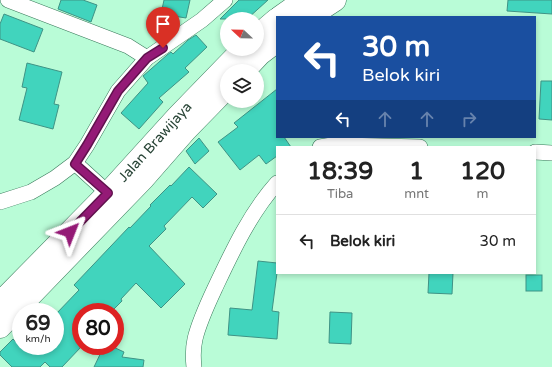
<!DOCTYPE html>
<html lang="id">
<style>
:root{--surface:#fff;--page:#f6f6f6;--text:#222;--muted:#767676;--line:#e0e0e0}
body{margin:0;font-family:"Varela Round",sans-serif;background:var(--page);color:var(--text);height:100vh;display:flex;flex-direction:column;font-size:15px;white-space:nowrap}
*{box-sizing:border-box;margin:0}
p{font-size:13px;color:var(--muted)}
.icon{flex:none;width:22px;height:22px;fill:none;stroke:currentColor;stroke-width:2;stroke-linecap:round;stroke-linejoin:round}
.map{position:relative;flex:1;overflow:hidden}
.sheet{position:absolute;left:276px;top:146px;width:260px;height:128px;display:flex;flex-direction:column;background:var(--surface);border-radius:0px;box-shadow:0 2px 6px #0003}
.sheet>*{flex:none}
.banner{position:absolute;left:276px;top:16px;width:260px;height:122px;border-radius:0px;box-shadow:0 2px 6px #0003;background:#1a4fa0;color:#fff;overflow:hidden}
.needle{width:26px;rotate:292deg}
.controls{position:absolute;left:220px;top:12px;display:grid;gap:8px}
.controls a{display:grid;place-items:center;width:44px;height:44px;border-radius:50%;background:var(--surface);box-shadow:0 2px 6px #0003;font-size:20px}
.speed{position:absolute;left:12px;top:303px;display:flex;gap:8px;font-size:20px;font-weight:700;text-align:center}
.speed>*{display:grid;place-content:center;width:52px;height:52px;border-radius:50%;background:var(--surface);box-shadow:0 2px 6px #0003;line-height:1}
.speed small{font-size:10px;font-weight:400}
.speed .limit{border:6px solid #d22;background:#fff;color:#111}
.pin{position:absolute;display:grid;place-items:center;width:34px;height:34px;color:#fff;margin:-41px -17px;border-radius:50% 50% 50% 0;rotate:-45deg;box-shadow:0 0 4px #0007}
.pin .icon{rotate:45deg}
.me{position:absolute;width:44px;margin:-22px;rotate:45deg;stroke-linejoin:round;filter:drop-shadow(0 0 3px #0008)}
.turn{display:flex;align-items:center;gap:14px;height:84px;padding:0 20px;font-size:18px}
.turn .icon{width:52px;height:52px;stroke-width:2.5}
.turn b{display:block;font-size:28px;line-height:34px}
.lanes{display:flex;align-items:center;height:38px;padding:0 20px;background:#0003;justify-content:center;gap:20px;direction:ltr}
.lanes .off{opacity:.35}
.eta{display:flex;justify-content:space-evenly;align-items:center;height:68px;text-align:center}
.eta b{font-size:24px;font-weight:800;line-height:28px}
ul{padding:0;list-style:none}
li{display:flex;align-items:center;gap:12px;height:52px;padding:0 20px;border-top:1px solid var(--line)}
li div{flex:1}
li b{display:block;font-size:15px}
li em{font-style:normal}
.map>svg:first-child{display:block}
</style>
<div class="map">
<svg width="552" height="367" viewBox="0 0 552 367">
<rect width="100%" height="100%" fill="#b9fcd7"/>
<g fill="#41d4bd" stroke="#3f9385">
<path d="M61,0H83L97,5L91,22L58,9Z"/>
<path d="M164,0H190L186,18L161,14Z"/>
<path d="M239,0H268L247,19H220Z"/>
<path d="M508,0H552V14L507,11Z"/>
<path d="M4,14L43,29L34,52L0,39V24Z"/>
<path d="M196,35L207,47L185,68L189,72L159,98L163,102L139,129L121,113L148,83L143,76L167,55L171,52L173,54L188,40Z"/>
<path d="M27,63L62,72L54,104L59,105L53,129L19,120L27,88L22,87Z"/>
<path d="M541,81H552V120L539,119Z"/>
<path d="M277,89V137H284L291,147H277V156L266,164L259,155L240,170L218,142L238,127L234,123Z"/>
<path d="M199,138L209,151L195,164L186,151Z"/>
<path d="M189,167L217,194L203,208L192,197L164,226L166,229L149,246L185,284L161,308L136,283L121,299L122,301L111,312H81V347L62,367H50L45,362L40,367H12L0,355V352L13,339L20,346H55V315L79,290L74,285L129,227L130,228L151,206L150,205L170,185L171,186Z"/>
<path d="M258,261L277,263V273L272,311L279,312L277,339L228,335L230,308L252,310Z"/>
<path d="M429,273H453L452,294L428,293Z"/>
<rect x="526" y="275" width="16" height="16"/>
<path d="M330,312L352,313L351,344L329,343Z"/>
<path d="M104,346H111L124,352L122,357L144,360L143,367H94Z"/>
</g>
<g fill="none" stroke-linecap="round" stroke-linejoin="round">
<defs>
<g id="minor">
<path d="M8,0L128,46L147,58"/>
<path d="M320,147L332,145H343L420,147"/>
<path d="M535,152L552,153"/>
<path d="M75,163L108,193"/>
<path d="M0,202L31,192L55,178L75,163L87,145L118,91L147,58L202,20L225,0"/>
<path d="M194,367C193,358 193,348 195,339C199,322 207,305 215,288C232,252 250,213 277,183"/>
</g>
<g id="highway">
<path d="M280,17L304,0"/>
<path d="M309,17L335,0"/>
<path d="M257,36L277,19"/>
<path d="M244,71L260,54L277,41"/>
<path d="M0,303L108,193L178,116L243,49"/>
<path d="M0,327L144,178L186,130L227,88"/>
</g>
</defs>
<use href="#minor" stroke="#38795a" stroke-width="16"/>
<use href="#highway" stroke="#38795a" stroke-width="23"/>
<use href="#minor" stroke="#fff" stroke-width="15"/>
<use href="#highway" stroke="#fff" stroke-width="22"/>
</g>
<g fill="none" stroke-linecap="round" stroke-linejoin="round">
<defs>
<path id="route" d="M70,232L108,193L75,164L87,145L118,91L147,58L163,48"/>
</defs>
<use href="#route" stroke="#60114d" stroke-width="10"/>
<use href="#route" stroke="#941a76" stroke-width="7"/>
</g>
<g text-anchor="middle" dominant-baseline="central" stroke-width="4" stroke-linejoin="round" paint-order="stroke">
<g font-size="14" fill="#284436" stroke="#fff">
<text transform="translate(155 142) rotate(-48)">Jalan Brawijaya</text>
</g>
</g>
</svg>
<div class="controls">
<a><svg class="needle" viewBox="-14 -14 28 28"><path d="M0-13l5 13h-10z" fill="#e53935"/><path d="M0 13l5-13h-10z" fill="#767676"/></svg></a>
<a><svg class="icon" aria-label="layers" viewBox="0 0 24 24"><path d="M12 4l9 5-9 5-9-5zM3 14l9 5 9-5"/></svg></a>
</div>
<div class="speed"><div>69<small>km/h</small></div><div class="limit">80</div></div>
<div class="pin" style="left:163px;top:48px;background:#d93025"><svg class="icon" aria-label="arrive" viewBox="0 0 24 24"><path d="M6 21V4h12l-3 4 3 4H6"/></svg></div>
<svg class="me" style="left:70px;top:232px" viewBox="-20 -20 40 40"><path d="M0-17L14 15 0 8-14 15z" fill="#941a76" stroke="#fff" stroke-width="4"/></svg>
<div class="banner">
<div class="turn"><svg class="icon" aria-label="left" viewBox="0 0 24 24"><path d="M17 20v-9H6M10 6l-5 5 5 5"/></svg><div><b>30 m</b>Belok kiri</div></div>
<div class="lanes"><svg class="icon" aria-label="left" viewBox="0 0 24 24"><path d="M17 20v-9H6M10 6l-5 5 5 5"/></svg><svg class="icon off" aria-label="ahead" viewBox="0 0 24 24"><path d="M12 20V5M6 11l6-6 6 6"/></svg><svg class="icon off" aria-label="ahead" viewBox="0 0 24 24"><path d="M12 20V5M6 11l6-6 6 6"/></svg><svg class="icon off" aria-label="right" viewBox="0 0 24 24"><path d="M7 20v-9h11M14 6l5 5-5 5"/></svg></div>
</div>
<section class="sheet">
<div class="eta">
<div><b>18:39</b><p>Tiba</p></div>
<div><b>1</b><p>mnt</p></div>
<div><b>120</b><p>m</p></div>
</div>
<ul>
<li><svg class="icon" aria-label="left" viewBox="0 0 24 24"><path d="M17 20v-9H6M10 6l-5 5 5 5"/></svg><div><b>Belok kiri</b></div><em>30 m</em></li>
</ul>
</section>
</div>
